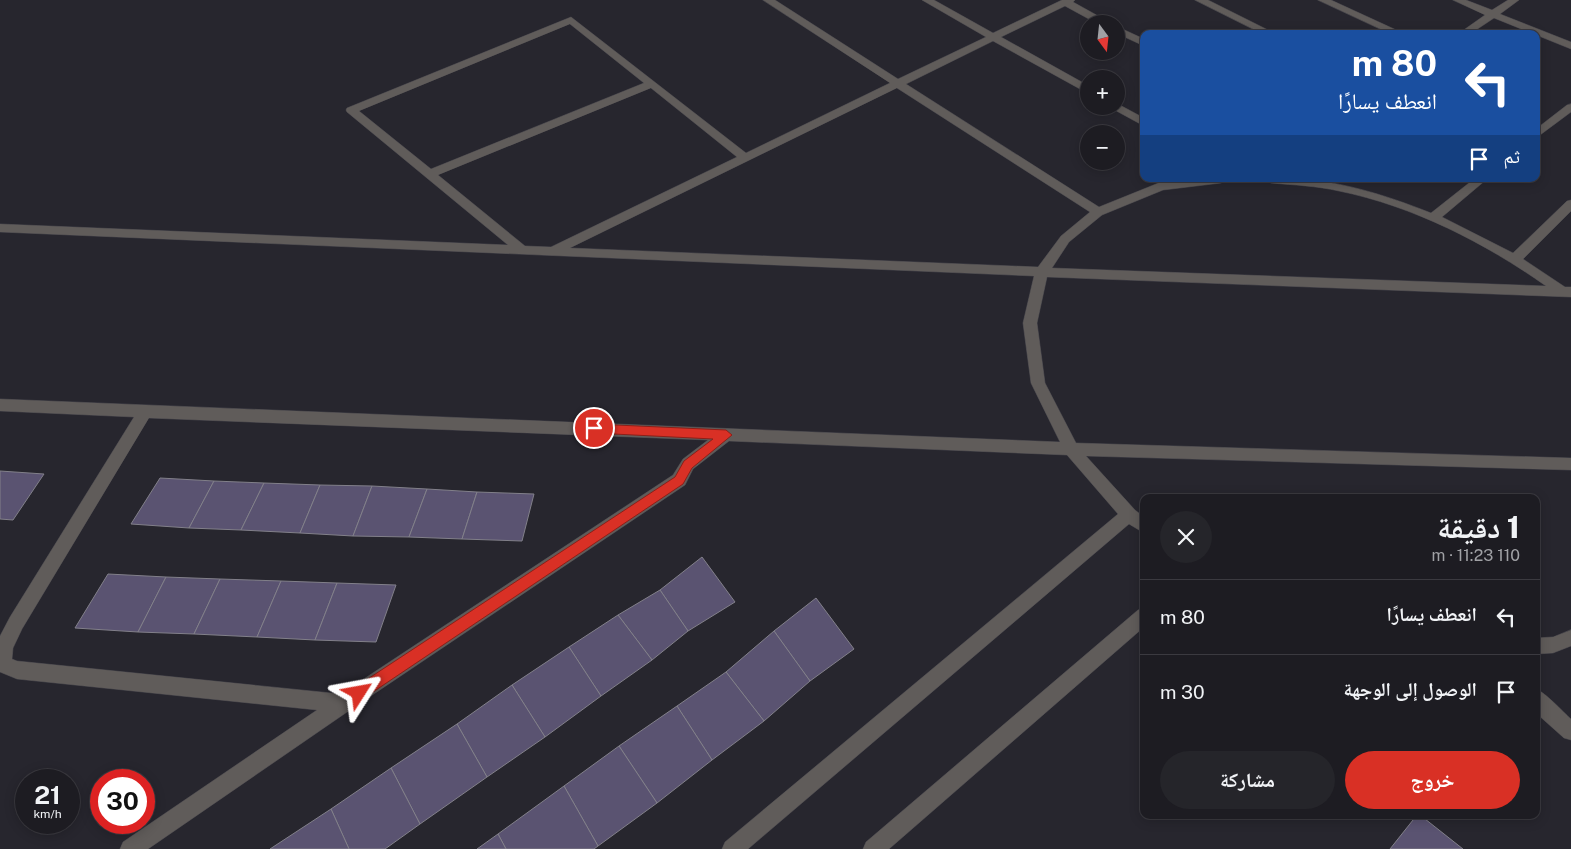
<!DOCTYPE html>
<html lang="ar">
<meta charset="utf-8">
<style>
:root{--surface:#1d1c22;--page:#25252a;--text:#f1f3f6;--muted:#a0a1a5;--line:#3b3a40;--accent:#d93025}
body{margin:0;font-family:"Public Sans","Noto Naskh Arabic",sans-serif;background:var(--page);color:var(--text);direction:rtl;height:100vh;display:flex;flex-direction:column;font-size:19px;white-space:nowrap}
*{box-sizing:border-box;margin:0}
p{font-size:16px;color:var(--muted)}
.icon{flex:none;width:28px;height:28px;fill:none;stroke:currentColor;stroke-width:2;stroke-linecap:round;stroke-linejoin:round}
.map{position:relative;flex:1;overflow:hidden;direction:ltr}
.side{position:absolute;left:1140px;top:494px;width:400px;height:325px;display:flex;flex-direction:column;background:var(--surface);border-radius:10px;box-shadow:0 2px 12px #0003,0 0 0 1px var(--line);direction:rtl}
.side>*{flex:none}
.guide{position:absolute;left:1140px;top:30px;width:400px;height:152px;border-radius:10px;box-shadow:0 2px 12px #0003,0 0 0 1px var(--line);direction:rtl;background:#1a4fa0;color:#fff;overflow:hidden}
.needle{width:32px;rotate:165deg}
.tools{position:absolute;left:1080px;top:15px;display:grid;gap:10px}
.tools a{display:grid;place-items:center;width:45px;height:45px;border-radius:50%;background:var(--surface);box-shadow:0 2px 12px #0003,0 0 0 1px var(--line);font-size:25px}
.speed{position:absolute;left:15px;top:769px;display:flex;gap:10px;font-size:25px;font-weight:700;text-align:center}
.speed>*{display:grid;place-content:center;width:65px;height:65px;border-radius:50%;background:var(--surface);box-shadow:0 2px 12px #0003,0 0 0 1px var(--line);line-height:1}
.speed small{font-size:12px;font-weight:400}
.speed .limit{border:8px solid #d22;background:#fff;color:#111}
.pin{position:absolute;display:grid;place-items:center;width:42px;height:42px;color:#fff;margin:-21px;border:2px solid #fff;border-radius:50%;box-shadow:0 1px 5px #0007}
.me{position:absolute;width:55px;margin:-28px;rotate:56deg;stroke-linejoin:round;filter:drop-shadow(0 0 4px #0008)}
.turn{display:flex;align-items:center;gap:18px;height:105px;padding:0 20px;font-size:22px}
.turn .icon{width:65px;height:65px;stroke-width:2.5}
.turn b{display:block;font-size:35px;line-height:42px}
.then{display:flex;align-items:center;height:48px;padding:0 20px;background:#0003;gap:10px;font-size:19px}
.round{display:grid;place-items:center;flex:none;width:52px;height:52px;border-radius:26px;background:var(--page)}
.summary{display:flex;align-items:center;justify-content:space-between;height:85px;padding:0 20px}
h1{font-size:30px;font-weight:800;line-height:38px}
.action{display:flex;gap:10px;margin-top:auto;padding:10px 20px}
.action a{flex:1;height:58px;border-radius:30px;background:var(--accent);color:#fff;font-size:20px;font-weight:800;line-height:58px;text-align:center}
.action a+a{background:var(--page);color:var(--text)}
ul{padding:0;list-style:none}
li{display:flex;align-items:center;gap:15px;height:75px;padding:0 20px;border-top:1px solid var(--line)}
li div{flex:1}
li b{display:block;font-size:19px}
li em{font-style:normal}
.map>svg:first-child{display:block}
</style>
<div class="map">
<svg width="1571" height="849" viewBox="0 0 1571 849">
<rect width="100%" height="100%" fill="#27262e"/>
<g fill="#5a5371" stroke="#82808a">
<path d="M0,471L44,474L13,520L0,519Z"/>
<path d="M160,478L214,481L189,528L131,524Z"/>
<path d="M214,481L264,483L241,530L189,528Z"/>
<path d="M264,483L320,485L300,533L241,530Z"/>
<path d="M320,485L372,486L353,536L300,533Z"/>
<path d="M372,486L427,489L409,537L353,536Z"/>
<path d="M427,489L477,492L462,539L409,537Z"/>
<path d="M477,492L534,494L522,541L462,539Z"/>
<path d="M702,557L735,602L688,631L660,590Z"/>
<path d="M108,574L166,577L138,632L75,628Z"/>
<path d="M166,577L220,579L194,634L138,632Z"/>
<path d="M220,579L281,581L257,637L194,634Z"/>
<path d="M281,581L337,583L315,640L257,637Z"/>
<path d="M337,583L396,585L376,642L315,640Z"/>
<path d="M660,590L688,631L652,660L618,615Z"/>
<path d="M816,598L854,649L810,681L774,631Z"/>
<path d="M618,615L652,660L601,696L569,647Z"/>
<path d="M774,631L810,681L764,721L726,672Z"/>
<path d="M569,647L601,696L545,737L512,685Z"/>
<path d="M726,672L764,721L712,760L677,706Z"/>
<path d="M512,685L545,737L487,777L457,724Z"/>
<path d="M677,706L712,760L657,803L619,746Z"/>
<path d="M457,724L487,777L420,824L391,768Z"/>
<path d="M619,746L657,803L598,846L564,786Z"/>
<path d="M391,768L420,824L385,849H349L331,809Z"/>
<path d="M564,786L598,846L594,849H506L498,834Z"/>
<path d="M331,809L349,849H270Z"/>
<path d="M1417,815H1420L1463,849H1390Z"/>
<path d="M498,834L506,849H477Z"/>
</g>
<g fill="none" stroke-linecap="round" stroke-linejoin="round">
<defs>
<g id="minor">
<path d="M763,0H775L898,79L986,37L922,0H934L993,33L1062,0H1075L1073,2L1109,22L1111,24H1098L1065,6L1001,37L1089,86V94L993,41L906,84L1099,207L1161,182L1191,179H1227L1221,183L1163,190L1102,215L1069,242L1052,268L1546,286C1485,243 1413,206 1339,191C1317,186 1294,185 1271,183L1265,179C1323,175 1378,192 1431,213L1474,179H1487L1442,217L1513,253L1567,201L1571,200V211L1523,259L1565,287H1571V297L1047,277L1037,323L1045,383L1076,443L1571,458V470L1086,456L1135,510L1144,517V533L1129,524L748,849H722L725,842L1118,514L1067,455L729,441L693,469L685,485L350,710L148,849H120L123,842L317,710L17,679L0,672V636L10,617L134,417L0,411V399L1060,442L1031,383L1023,323L1034,276L0,232V224L508,245L347,112L346,110L347,108L571,17L746,153L890,83ZM570,24L644,83L431,169L359,111ZM651,88L737,157L551,247L525,246L438,175ZM897,88L1090,212L1061,236L1038,267L570,248ZM149,418L708,440L683,459L673,475L341,694L17,661L12,659L13,648L22,629Z"/>
<path d="M1195,0H1208L1276,34H1263Z"/>
<path d="M1318,0H1331L1405,34H1391Z"/>
<path d="M1453,0H1466L1492,10L1508,0H1519L1500,14L1571,42V49L1494,18L1470,34H1458L1485,15Z"/>
<path d="M1116,26L1144,39V46L1116,33Z"/>
<path d="M1116,103L1144,118V126L1111,108L1110,106H1116Z"/>
<path d="M1571,104V112L1536,138V129L1567,105Z"/>
<path d="M1144,608V627L889,849H863L866,842L1138,610Z"/>
<path d="M1571,630V646L1553,653L1536,654V638L1553,637Z"/>
<path d="M1536,689C1546,693 1562,711 1571,719V740L1564,738L1536,713Z"/>
</g>
</defs>
<use href="#minor" stroke="#434249" stroke-width="1"/>
<use href="#minor" fill="#605c5a" fill-rule="evenodd"/>
</g>
<path fill="#d93025" stroke="#8d1f18" d="M594,424L726,430L732,435L692,468L683,484L364,698L359,700L354,698L352,693L354,688L675,477L684,461L713,439L594,433L589,428Z"/>
</svg>
<div class="tools">
<a><svg class="needle" viewBox="-14 -14 28 28"><path d="M0-13l5 13h-10z" fill="#e53935"/><path d="M0 13l5-13h-10z" fill="#a0a1a5"/></svg></a>
<a>+</a>
<a>−</a>
</div>
<div class="speed"><div>21<small>km/h</small></div><div class="limit">30</div></div>
<div class="pin" style="left:594px;top:428px;background:#d93025"><svg class="icon" aria-label="arrive" viewBox="0 0 24 24"><path d="M6 21V4h12l-3 4 3 4H6"/></svg></div>
<svg class="me" style="left:359px;top:693px" viewBox="-20 -20 40 40"><path d="M0-17L14 15 0 8-14 15z" fill="#d93025" stroke="#fff" stroke-width="4"/></svg>
<div class="guide">
<div class="turn"><svg class="icon" aria-label="left" viewBox="0 0 24 24"><path d="M17 20v-9H6M10 6l-5 5 5 5"/></svg><div><b>80 m</b>انعطف يسارًا</div></div>
<div class="then">ثم<svg class="icon" aria-label="arrive" viewBox="0 0 24 24"><path d="M6 21V4h12l-3 4 3 4H6"/></svg></div>
</div>
<section class="side">
<div class="summary"><div><h1>1 دقيقة</h1><p>110 m · 11:23</p></div><a class="round"><svg class="icon" aria-label="close" viewBox="0 0 24 24"><path d="M6 6l12 12M18 6L6 18"/></svg></a></div>
<ul>
<li><svg class="icon" aria-label="left" viewBox="0 0 24 24"><path d="M17 20v-9H6M10 6l-5 5 5 5"/></svg><div><b>انعطف يسارًا</b></div><em>80 m</em></li>
<li><svg class="icon" aria-label="arrive" viewBox="0 0 24 24"><path d="M6 21V4h12l-3 4 3 4H6"/></svg><div><b>الوصول إلى الوجهة</b></div><em>30 m</em></li>
</ul>
<div class="action"><a>خروج</a><a>مشاركة</a></div>
</section>
</div>
